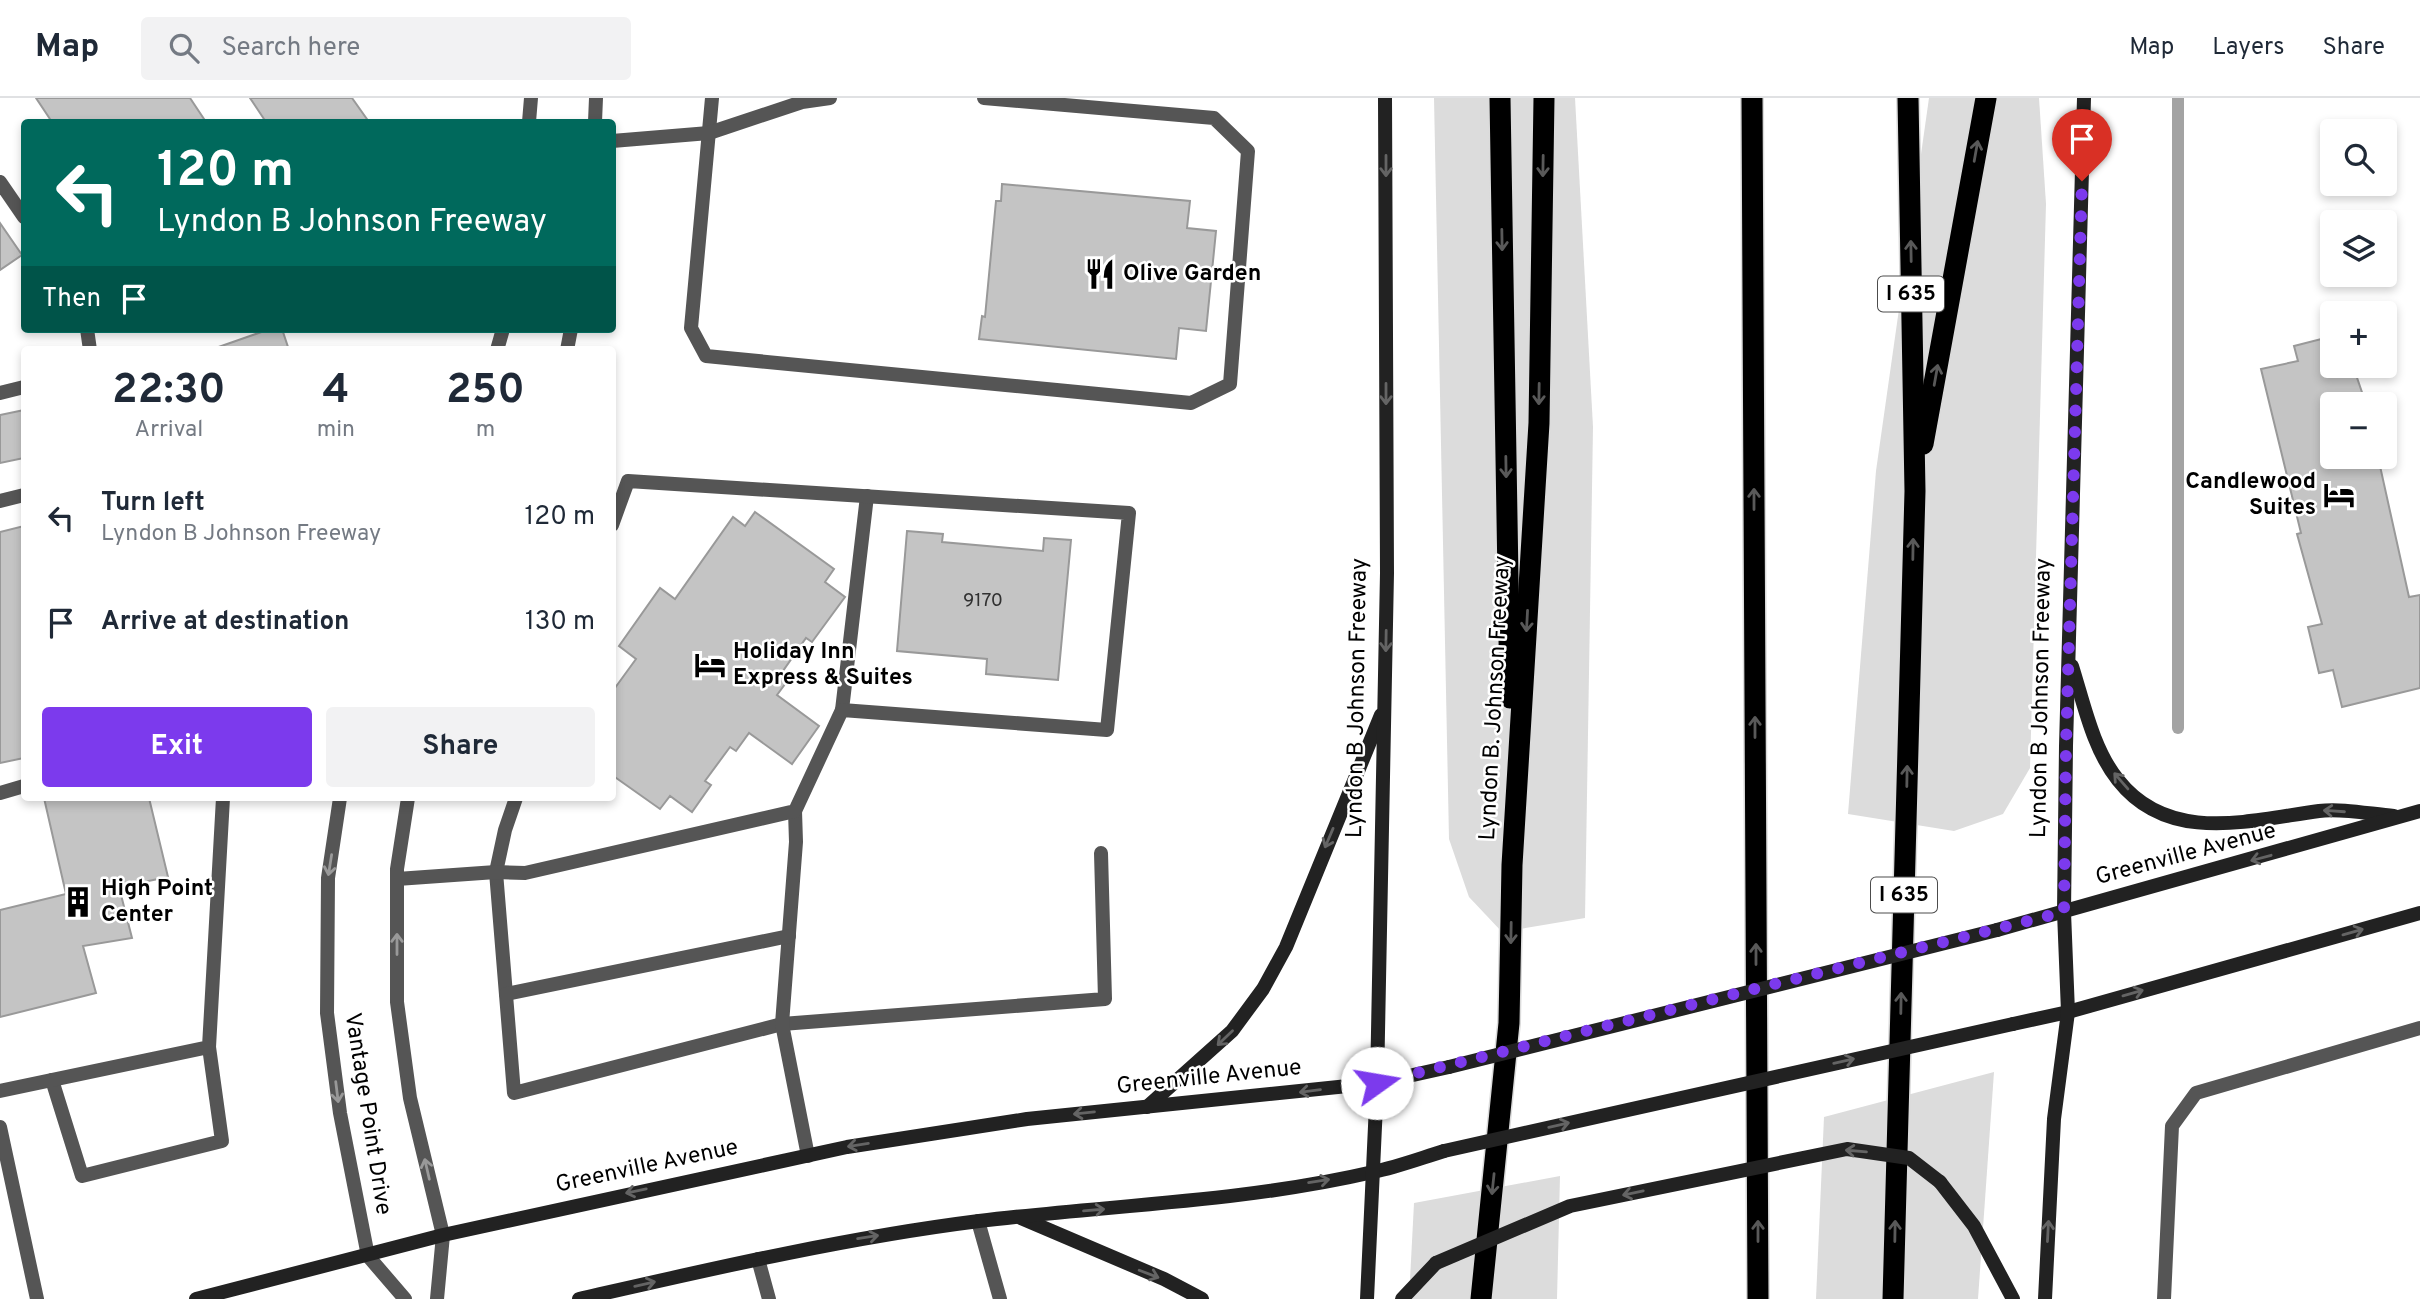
<!DOCTYPE html>
<meta charset="utf-8">
<style>
:root{--surface:#fff;--page:#f2f2f3;--text:#1f2937;--muted:#747a83;--line:#e0e1e3;--accent:#7c3aed}
body{margin:0;font-family:Overpass,sans-serif;background:var(--page);color:var(--text);height:100vh;display:flex;flex-direction:column;font-size:26px;white-space:nowrap}
*{box-sizing:border-box;margin:0}
p{font-size:23px;color:var(--muted)}
.icon{flex:none;width:38px;height:38px;fill:none;stroke:currentColor;stroke-width:2;stroke-linecap:round;stroke-linejoin:round}
.map{position:relative;flex:1;overflow:hidden}
.drawer{position:absolute;left:21px;top:248px;width:595px;height:455px;display:flex;flex-direction:column;background:var(--surface);border-radius:7px;box-shadow:0 4px 10px #0003}
.drawer>*{flex:none}
.hud{position:absolute;left:21px;top:21px;width:595px;height:214px;border-radius:7px;box-shadow:0 4px 10px #0003;background:#00695c;color:#fff;overflow:hidden}
.fabs{position:absolute;left:2320px;top:21px;display:grid;gap:14px}
.fabs a{display:grid;place-items:center;width:77px;height:77px;border-radius:7px;background:var(--surface);box-shadow:0 4px 10px #0003;font-size:35px}
.pin{position:absolute;display:grid;place-items:center;width:60px;height:60px;color:#fff;margin:-72px -30px;border-radius:50% 50% 50% 0;rotate:-45deg;box-shadow:0 0 7px #0007}
.pin .icon{rotate:45deg}
.me{position:absolute;width:77px;margin:-38px;rotate:77deg;stroke-linejoin:round;filter:drop-shadow(0 0 5px #0008)}
.turn{display:flex;align-items:center;gap:24px;height:147px;padding:0 21px;font-size:32px}
.turn .icon{width:91px;height:91px;stroke-width:2.5}
.turn b{display:block;font-size:49px;line-height:60px}
.then{display:flex;align-items:center;height:66px;padding:0 21px;background:#0003;gap:14px;font-size:26px}
.eta{display:flex;justify-content:space-evenly;align-items:center;height:119px;text-align:center}
.eta b{font-size:42px;font-weight:700;line-height:49px}
.button{display:flex;gap:14px;margin-top:auto;padding:14px 21px}
.button a{flex:1;height:80px;border-radius:7px;background:var(--accent);color:#fff;font-size:28px;font-weight:700;line-height:80px;text-align:center}
.button a+a{background:var(--page);color:var(--text)}
ul{padding:0;list-style:none}
li{display:flex;align-items:center;gap:21px;height:105px;padding:0 21px}
li div{flex:1}
li b{display:block;font-size:26px}
li em{font-style:normal}
header{display:flex;align-items:center;gap:42px;box-sizing:border-box;height:98px;padding:0 35px;background:var(--surface);border-bottom:2px solid var(--line)}
header strong{font-size:33px}
nav{display:flex;gap:38px;margin-inline-start:auto;font-size:24px}
.search{width:490px;height:63px;background:var(--page);display:flex;align-items:center;gap:18px;box-sizing:border-box;padding:0 24px;border-radius:7px;color:var(--muted);font-size:26px}
.map>svg:first-child{display:block}
</style>
<header>
<strong>Map</strong>
<div class="search"><svg class="icon" aria-label="search" viewBox="0 0 24 24"><circle cx="10" cy="10" r="6"/><path d="M15 15l6 6"/></svg>Search here</div>
<nav><a>Map</a><a>Layers</a><a>Share</a></nav>
</header>
<div class="map">
<svg width="2420" height="1201" viewBox="0 0 2420 1201">
<rect width="100%" height="100%" fill="#fff"/>
<g fill="#dcdcdc">
<path d="M1434,0H1575L1593,329L1585,820L1502,834L1469,799L1449,741Z"/>
<path d="M1929,0H2039L2046,106L2030,670L2003,716L1954,733L1848,716L1876,373Z"/>
<path d="M1994,974L1978,1201H1816L1824,1019Z"/>
<path d="M1560,1078L1557,1201H1409L1414,1105Z"/>
</g>
<g fill="none" stroke-linecap="round" stroke-linejoin="round">
<path stroke="#a3a3a3" stroke-width="12" d="M2178,630V0"/>
</g>
<g fill="#c4c4c4" stroke="#999" stroke-width="2">
<path d="M36,0H190L206,24H52Z"/>
<path d="M250,0H352L369,24H266Z"/>
<path d="M1002,86L1190,103L1187,130L1216,133L1206,233L1179,230L1176,261L979,241L982,218L985,219L996,103H1001Z"/>
<path d="M0,125L22,157L0,172Z"/>
<path d="M270,231H282L289,252H210Z"/>
<path d="M2333,238V268H2353L2366,306H2333V359H2378L2409,499L2420,497V590L2342,609L2333,572L2319,575L2308,529L2322,526L2297,436L2301,435L2261,271L2298,263L2294,248Z"/>
<path d="M24,312V360L0,365V317Z"/>
<path d="M755,414L834,471L825,484L845,499L812,544L806,540L783,573L791,578L777,597L819,628L792,666L749,635L736,653L730,649L705,683L711,687L692,714L670,698L660,711L612,677V594L636,561L619,548L660,490L675,501L733,419L745,428Z"/>
<path d="M24,428V660L0,665V434Z"/>
<path d="M907,433L943,436L942,444L1043,453L1044,440L1071,442L1058,582L986,576L987,561L897,553Z"/>
<path d="M44,700H149L168,779L119,789L132,840L83,848L96,895L0,919V812L66,796Z"/>
</g>
<g fill="none" stroke-linecap="round" stroke-linejoin="round">
<defs>
<g id="motorway">
<path d="M1500,0L1510,600"/>
<path d="M1752,0L1758,1201"/>
<path d="M1923,346L1986,0"/>
<path d="M1481,1201L1509,925L1512,767L1539,325L1544,0"/>
<path d="M1893,1201L1915,393L1908,0"/>
</g>
</defs>
<use href="#motorway" stroke="#dbdbdb" stroke-width="24"/>
<g stroke="#555" stroke-width="14">
<path d="M712,0L691,230L706,258L1191,305L1230,286L1248,53L1214,20L984,0"/>
<path d="M612,43L709,35L802,4L830,0"/>
<path d="M0,84L24,119"/>
<path d="M87,231L90,252"/>
<path d="M0,295L24,289"/>
<path d="M0,403L24,397"/>
<path d="M842,612L867,398"/>
<path d="M0,695L24,688"/>
<path d="M516,700L505,732L496,774L514,995L782,926L1105,901L1101,755"/>
<path d="M795,713L796,744L782,926L808,1058"/>
<path d="M397,781L496,774L525,775L795,713L842,612L1107,632L1129,415L628,383L612,427"/>
<path d="M506,896L789,838"/>
<path d="M52,982L82,1078L222,1043L209,949"/>
<path d="M0,993L209,949L223,700"/>
<path d="M0,1029L37,1201"/>
<path d="M978,1123L1000,1201"/>
<path d="M758,1161L769,1201"/>
<path d="M2164,1201L2172,1028L2196,995L2420,930"/>
</g>
<g stroke="#555" stroke-width="14">
<path d="M529,24L531,0"/>
<path d="M595,24L596,0"/>
<path d="M497,252L503,231"/>
<path d="M567,252L571,231"/>
<path d="M340,700L328,780L327,915L340,1015L368,1158L405,1201"/>
<path d="M408,700L397,771V904L410,1000L443,1137L437,1201"/>
</g>
<g stroke="#222" stroke-width="14">
<path d="M2072,568C2084,606 2093,651 2118,682C2169,747 2251,722 2319,713C2342,710 2370,716 2394,718"/>
<path d="M1997,832L2420,713"/>
<path d="M2013,926L2068,914L2420,815"/>
<path d="M1147,1009L1232,933L1263,891L1286,849L1381,617"/>
<path d="M1940,1084L1974,1128L2013,1201"/>
<path d="M1021,1120L1164,1181L1202,1201"/>
<path d="M196,1201L443,1137L847,1049L1027,1021L1377,985L1449,969"/>
<path d="M579,1201C711,1171 844,1140 979,1123C1110,1107 1244,1104 1373,1074C1397,1069 1421,1060 1444,1053"/>
<path d="M1367,1201L1377,985L1387,475L1385,0"/>
<path d="M1402,1201L1436,1165"/>
<path d="M2045,1201L2054,1021L2068,914L2064,814L2066,648L2084,0"/>
</g>
<use href="#motorway" stroke="#000" stroke-width="21"/>
<g stroke="#222" stroke-width="14">
<path d="M1449,969L1997,832"/>
<path d="M1444,1053L2013,926"/>
<path d="M1436,1165L1570,1108L1847,1051L1909,1060L1940,1084"/>
</g>
</g>
<defs><path id="oneway-shaft" d="M-6 0H5M1.5-3L5.5 0L1.5 3" fill="none" stroke-width="1.6" stroke-linecap="round" stroke-linejoin="round" transform="scale(1.75)"/></defs>
<g stroke="#595959">
<use href="#oneway-shaft" transform="translate(1976 53) rotate(-80)"/>
<use href="#oneway-shaft" transform="translate(1543 68) rotate(91)"/>
<use href="#oneway-shaft" transform="translate(1502 142) rotate(89)"/>
<use href="#oneway-shaft" transform="translate(1911 153) rotate(-91)"/>
<use href="#oneway-shaft" transform="translate(1936 277) rotate(-80)"/>
<use href="#oneway-shaft" transform="translate(1539 296) rotate(91)"/>
<use href="#oneway-shaft" transform="translate(1506 369) rotate(89)"/>
<use href="#oneway-shaft" transform="translate(1754 401) rotate(-90)"/>
<use href="#oneway-shaft" transform="translate(1913 451) rotate(-89)"/>
<use href="#oneway-shaft" transform="translate(1527 523) rotate(93)"/>
<use href="#oneway-shaft" transform="translate(1755 629) rotate(-90)"/>
<use href="#oneway-shaft" transform="translate(1907 678) rotate(-89)"/>
<use href="#oneway-shaft" transform="translate(1511 835) rotate(91)"/>
<use href="#oneway-shaft" transform="translate(1756 856) rotate(-90)"/>
<use href="#oneway-shaft" transform="translate(1901 905) rotate(-89)"/>
<use href="#oneway-shaft" transform="translate(1493 1086) rotate(96)"/>
<use href="#oneway-shaft" transform="translate(1758 1133) rotate(-90)"/>
<use href="#oneway-shaft" transform="translate(1895 1133) rotate(-89)"/>
</g>
<g stroke="#646464">
<use href="#oneway-shaft" transform="translate(1386 68) rotate(90)"/>
<use href="#oneway-shaft" transform="translate(1386 296) rotate(90)"/>
<use href="#oneway-shaft" transform="translate(1386 543) rotate(91)"/>
<use href="#oneway-shaft" transform="translate(2121 683) rotate(-131)"/>
<use href="#oneway-shaft" transform="translate(2334 713) rotate(-176)"/>
<use href="#oneway-shaft" transform="translate(1329 740) rotate(113)"/>
<use href="#oneway-shaft" transform="translate(2261 760) rotate(165)"/>
<use href="#oneway-shaft" transform="translate(2353 834) rotate(-16)"/>
<use href="#oneway-shaft" transform="translate(2133 895) rotate(-16)"/>
<use href="#oneway-shaft" transform="translate(1225 940) rotate(136)"/>
<use href="#oneway-shaft" transform="translate(1844 963) rotate(-13)"/>
<use href="#oneway-shaft" transform="translate(1310 993) rotate(173)"/>
<use href="#oneway-shaft" transform="translate(1084 1015) rotate(174)"/>
<use href="#oneway-shaft" transform="translate(1559 1027) rotate(-13)"/>
<use href="#oneway-shaft" transform="translate(858 1047) rotate(171)"/>
<use href="#oneway-shaft" transform="translate(1856 1053) rotate(-175)"/>
<use href="#oneway-shaft" transform="translate(1319 1083) rotate(-9)"/>
<use href="#oneway-shaft" transform="translate(636 1093) rotate(168)"/>
<use href="#oneway-shaft" transform="translate(1633 1095) rotate(168)"/>
<use href="#oneway-shaft" transform="translate(1094 1112) rotate(-5)"/>
<use href="#oneway-shaft" transform="translate(2048 1133) rotate(-87)"/>
<use href="#oneway-shaft" transform="translate(868 1139) rotate(-9)"/>
<use href="#oneway-shaft" transform="translate(1149 1176) rotate(21)"/>
<use href="#oneway-shaft" transform="translate(645 1186) rotate(-13)"/>
</g>
<g stroke="#999">
<use href="#oneway-shaft" transform="translate(330 767) rotate(99)"/>
<use href="#oneway-shaft" transform="translate(397 846) rotate(-90)"/>
<use href="#oneway-shaft" transform="translate(337 994) rotate(83)"/>
<use href="#oneway-shaft" transform="translate(427 1071) rotate(-103)"/>
</g>
<g fill="none" stroke-linecap="round" stroke-linejoin="round">
<path stroke="#7c3aed" stroke-width="12" stroke-dasharray="0 21.6" d="M1377,985L2064,814L2066,648L2082,83"/>
</g>
<defs>
<symbol id="restaurant-bare" viewBox="-9 -9 18 18"><path d="M-5-6h1v4h1v-4h1v4h1v-4h1v5L-1.5 .5V6h-2V.5L-5-1ZM5-6V6H3V1.5H1.5Q1.5-4 5-6Z" fill="#000" stroke="#fff" stroke-width="2.5" paint-order="stroke"/></symbol>
<symbol id="hotel-bare" viewBox="-9 -9 18 18"><path d="M-6-4.5h1.5V1H6V5H4.5V3h-9V5H-6ZM-4 0a1.8 1.8 0 1 1 3.6 0ZM.5 0V-2.5h3Q6-2.5 6 0Z" fill="#000" stroke="#fff" stroke-width="2.5" paint-order="stroke"/></symbol>
<symbol id="building-bare" viewBox="-9 -9 18 18"><path d="M-4-6H4V6H1V3H-1V6H-4ZM-2.5-4.3h1.7v1.8h-1.7ZM.8-4.3h1.7v1.8H.8ZM-2.5-1h1.7V.8h-1.7ZM.8-1h1.7V.8H.8Z" fill="#000" stroke="#fff" stroke-width="2.5" paint-order="stroke"/></symbol>
</defs>
<g fill-rule="evenodd">
<use href="#restaurant-bare" x="1078" y="154" width="44" height="44"/>
<use href="#hotel-bare" x="2317" y="375" width="44" height="44"/>
<use href="#hotel-bare" x="688" y="545" width="44" height="44"/>
<use href="#building-bare" x="56" y="782" width="44" height="44"/>
</g>
<g text-anchor="middle" dominant-baseline="central" stroke-width="5" stroke-linejoin="round" paint-order="stroke">
<g font-size="19" fill="#313131">
<text x="983" y="503">9170</text>
</g>
<g fill="#fff" stroke="#4c4c4c" stroke-width="2">
<rect x="1878" y="178.5" width="66" height="35" rx="5"/>
<rect x="1871" y="779.5" width="66" height="35" rx="5"/>
</g>
<g font-size="21" font-weight="bold" fill="#000">
<text x="1911" y="196">I 635</text>
<text x="1904" y="797">I 635</text>
</g>
<g font-size="23" font-weight="bold" fill="#000" stroke="#fff" text-anchor="start">
<text x="1123" y="176">Olive Garden</text>
<text x="2316" y="384" text-anchor="end">Candlewood<tspan x="2316" dy="26">Suites</tspan></text>
<text x="733" y="554">Holiday Inn<tspan x="733" dy="26">Express &amp; Suites</tspan></text>
<text x="101" y="791">High Point<tspan x="101" dy="26">Center</tspan></text>
</g>
<g font-size="23" fill="#000" stroke="#fff">
<text transform="translate(1358 600) rotate(-89)">Lyndon B Johnson Freeway</text>
<text transform="translate(1496 600) rotate(-87)">Lyndon B. Johnson Freeway</text>
<text transform="translate(2042 600) rotate(-89)">Lyndon B Johnson Freeway</text>
<text transform="translate(2186 757) rotate(-15)">Greenville Avenue</text>
<text transform="translate(1209 980) rotate(-6)">Greenville Avenue</text>
<text transform="translate(367 1016) rotate(81)">Vantage Point Drive</text>
<text transform="translate(647 1069) rotate(-12)">Greenville Avenue</text>
</g>
</g>
</svg>
<div class="fabs">
<a><svg class="icon" aria-label="search" viewBox="0 0 24 24"><circle cx="10" cy="10" r="6"/><path d="M15 15l6 6"/></svg></a>
<a><svg class="icon" aria-label="layers" viewBox="0 0 24 24"><path d="M12 4l9 5-9 5-9-5zM3 14l9 5 9-5"/></svg></a>
<a>+</a>
<a>−</a>
</div>
<div class="pin" style="left:2082px;top:83px;background:#d93025"><svg class="icon" aria-label="arrive" viewBox="0 0 24 24"><path d="M6 21V4h12l-3 4 3 4H6"/></svg></div>
<svg class="me" style="left:1377px;top:985px" viewBox="-20 -20 40 40"><circle r="19" fill="#fff"/><path d="M0-13L10 11 0 6-10 11z" fill="#7c3aed"/></svg>
<div class="hud">
<div class="turn"><svg class="icon" aria-label="left" viewBox="0 0 24 24"><path d="M17 20v-9H6M10 6l-5 5 5 5"/></svg><div><b>120 m</b>Lyndon B Johnson Freeway</div></div>
<div class="then">Then<svg class="icon" aria-label="arrive" viewBox="0 0 24 24"><path d="M6 21V4h12l-3 4 3 4H6"/></svg></div>
</div>
<section class="drawer">
<div class="eta">
<div><b>22:30</b><p>Arrival</p></div>
<div><b>4</b><p>min</p></div>
<div><b>250</b><p>m</p></div>
</div>
<ul>
<li><svg class="icon" aria-label="left" viewBox="0 0 24 24"><path d="M17 20v-9H6M10 6l-5 5 5 5"/></svg><div><b>Turn left</b><p>Lyndon B Johnson Freeway</p></div><em>120 m</em></li>
<li><svg class="icon" aria-label="arrive" viewBox="0 0 24 24"><path d="M6 21V4h12l-3 4 3 4H6"/></svg><div><b>Arrive at destination</b></div><em>130 m</em></li>
</ul>
<div class="button"><a>Exit</a><a>Share</a></div>
</section>
</div>
